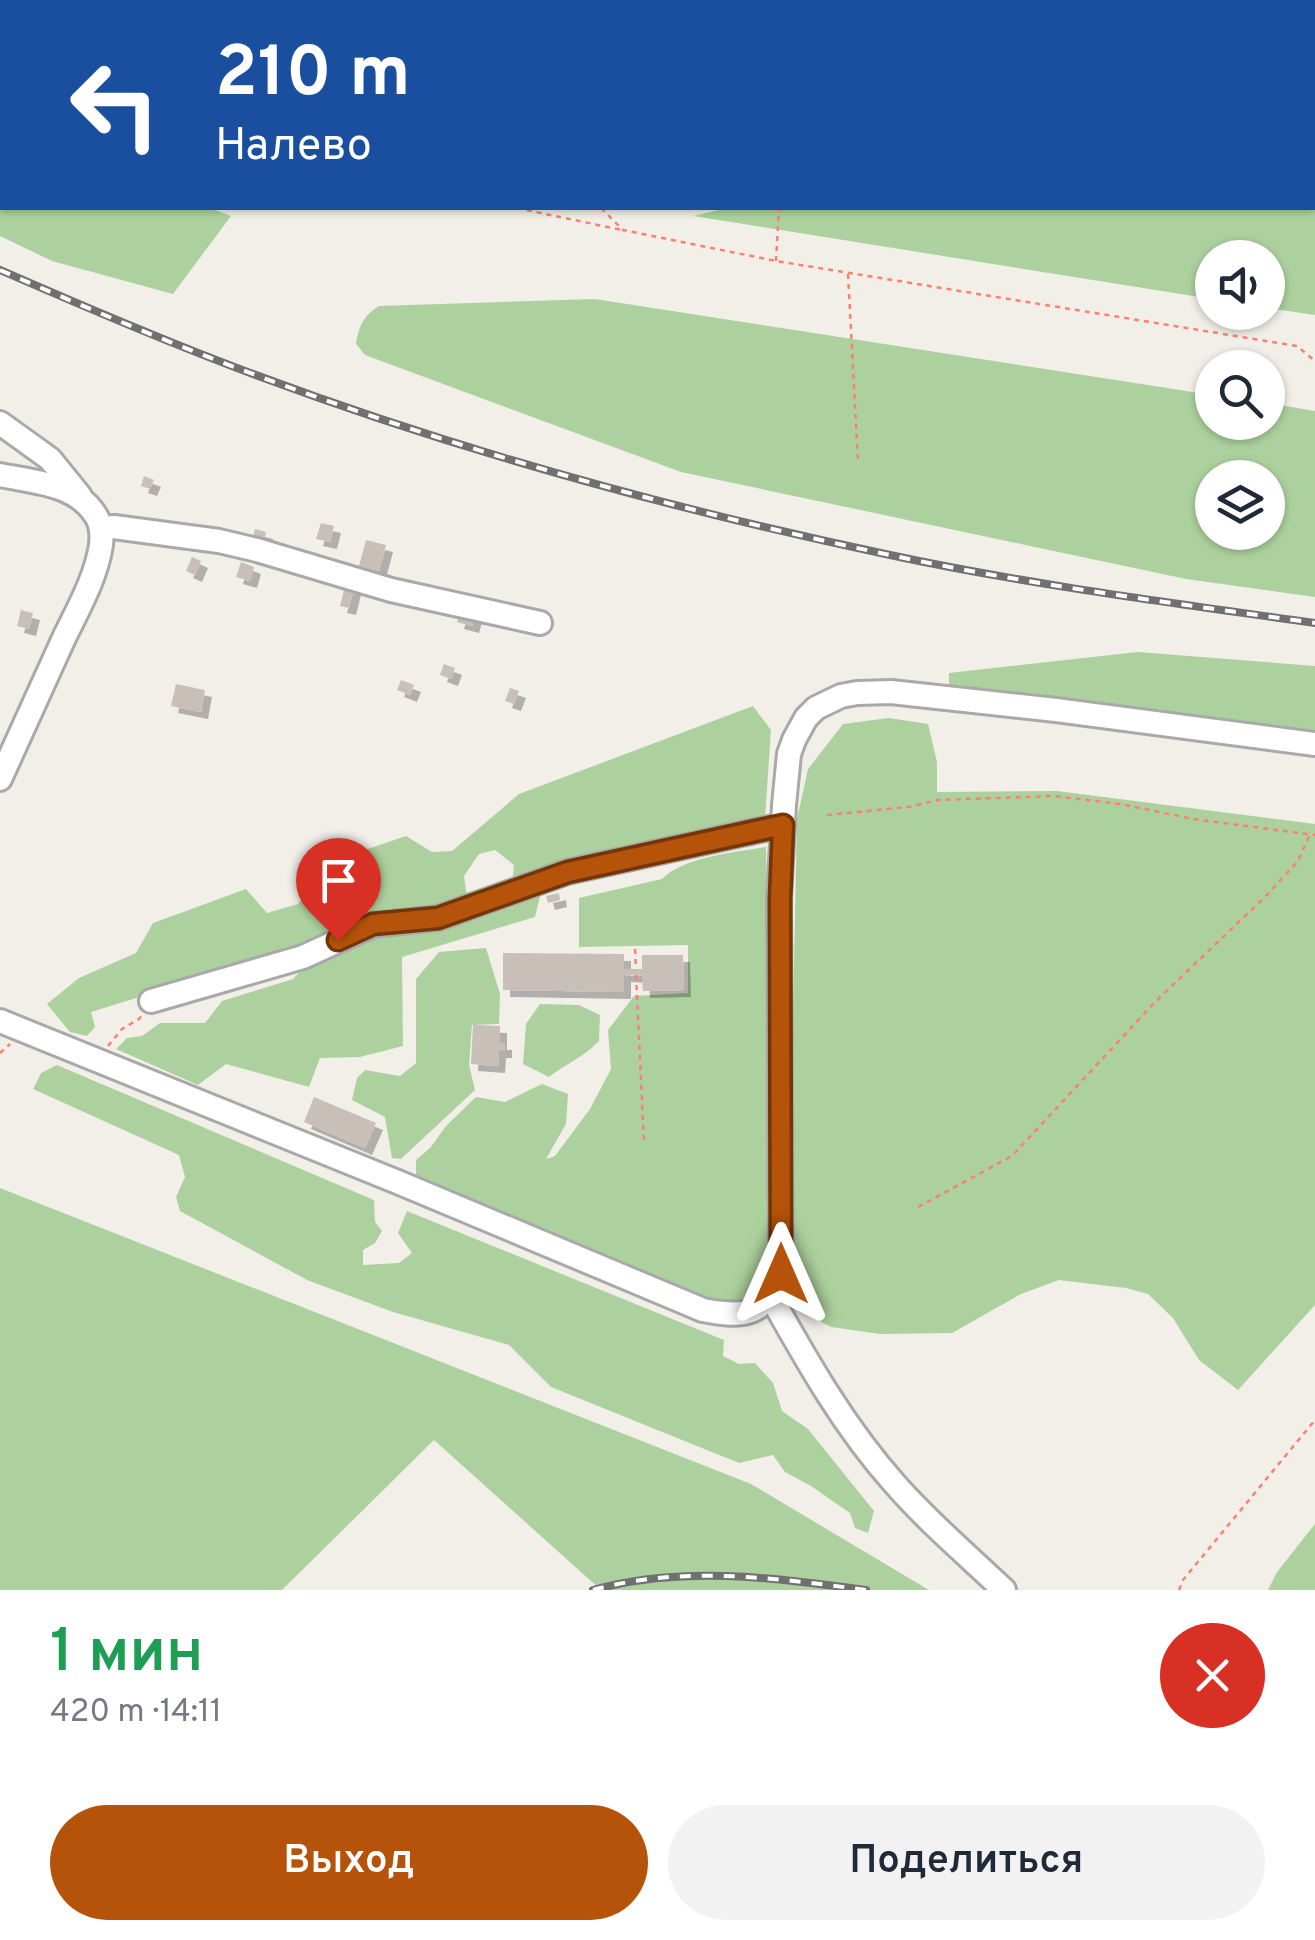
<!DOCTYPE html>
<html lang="ru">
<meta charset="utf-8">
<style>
:root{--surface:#fff;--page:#f2f2f3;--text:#1f2937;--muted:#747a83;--accent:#b45309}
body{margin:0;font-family:Overpass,sans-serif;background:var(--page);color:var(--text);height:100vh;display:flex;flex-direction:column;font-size:38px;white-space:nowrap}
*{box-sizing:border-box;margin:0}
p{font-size:32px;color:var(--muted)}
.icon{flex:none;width:55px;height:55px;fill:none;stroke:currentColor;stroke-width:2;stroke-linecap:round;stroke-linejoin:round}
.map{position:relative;height:1590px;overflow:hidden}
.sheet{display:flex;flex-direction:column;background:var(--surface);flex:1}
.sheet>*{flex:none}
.banner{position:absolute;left:0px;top:0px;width:1315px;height:210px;box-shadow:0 2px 8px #0004;background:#1a4fa0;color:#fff;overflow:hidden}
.tools{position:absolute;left:1195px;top:240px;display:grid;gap:20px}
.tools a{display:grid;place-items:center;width:90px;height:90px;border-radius:50%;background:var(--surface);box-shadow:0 2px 8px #0004;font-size:50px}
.pin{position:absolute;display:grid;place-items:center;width:85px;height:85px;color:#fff;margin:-102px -42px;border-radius:50% 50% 50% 0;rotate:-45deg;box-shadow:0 0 10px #0007}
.pin .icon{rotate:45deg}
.me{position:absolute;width:110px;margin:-55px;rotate:0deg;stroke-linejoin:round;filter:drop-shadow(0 0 8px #0008)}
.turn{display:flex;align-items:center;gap:35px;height:210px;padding:0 50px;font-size:45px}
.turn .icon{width:130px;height:130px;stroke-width:2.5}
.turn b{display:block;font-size:70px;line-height:85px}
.round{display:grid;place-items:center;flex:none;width:105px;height:105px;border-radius:52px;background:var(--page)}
.overview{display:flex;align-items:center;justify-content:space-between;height:170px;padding:0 50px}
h1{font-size:60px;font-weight:600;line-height:75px;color:#1e9e55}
.primary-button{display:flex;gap:20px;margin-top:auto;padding:20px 50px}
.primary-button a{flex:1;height:115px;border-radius:60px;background:var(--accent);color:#fff;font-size:40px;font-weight:600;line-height:115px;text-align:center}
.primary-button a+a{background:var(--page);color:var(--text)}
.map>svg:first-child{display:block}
</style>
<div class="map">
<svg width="1315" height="1590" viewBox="0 0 1315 1590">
<defs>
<filter id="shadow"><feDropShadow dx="7" dy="7" stdDeviation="0" flood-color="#0004"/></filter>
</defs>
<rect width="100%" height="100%" fill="#f2efe9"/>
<g fill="#add19e" fill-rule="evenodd">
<path d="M0,0H1101L1092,2H2V81L0,80Z"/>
<path d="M1313,78H1315V315L1268,308V258H1212V299L693,216L728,208H1312Z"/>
<path d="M0,165H2V208H209L231,216L173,294L52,261L0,236Z"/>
<path d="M595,299L1212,395V422H1268V403L1315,411V597L1186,579L681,472L365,355L356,344C359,326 363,316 379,306ZM1212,478H1268V532H1212Z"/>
<path d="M1138,652L1315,666V735L949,686V673Z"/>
<path d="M753,706L771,730L765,819L512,885L514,865L495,850L479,854L464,876L467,898L464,918L540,896L535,917L402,957L403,1046L360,1057L320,1058L309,1087L226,1064L198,1085L116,1049L127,1038L142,1036L160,1023H205L222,1001L293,979L313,958L288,951L91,1012L95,1027L87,1036L70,1032L47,1004L79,978L136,953L153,923L246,889L267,913L298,904L324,864L406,836L432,852L452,851L519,794Z"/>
<path d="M889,718L928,724L937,762V792L1057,791L1315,824V1305L1238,1390L1199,1360L1173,1318L1148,1294L1126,1288L1059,1280L1021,1294L952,1333L880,1334L831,1327L816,1319L807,1303L805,1272L788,1259L797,819L808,769L843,724Z"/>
<path d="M766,847L771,1251C763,1284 756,1299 721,1304L416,1179V1160L430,1148L446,1126L476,1097L505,1102L542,1084L568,1094L566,1124L546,1159L555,1156L590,1109L611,1069L608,1030L634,996L688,993V945L579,947V898L662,879C684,857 736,852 766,847Z"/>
<path d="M486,948L500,994L499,1024L472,1025L469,1065L475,1090L401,1159L392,1158L385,1117L352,1100L357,1078L365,1070L400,1076L416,1063V979L439,952Z"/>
<path d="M540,1004L579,1005L600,1015L599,1041C584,1057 567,1063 549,1077L523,1064L526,1024Z"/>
<path d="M57,1065L374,1200L375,1222L382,1231L375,1243L363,1250V1265L399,1263L412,1253L398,1233L407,1211L724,1340L723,1356L739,1364L755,1363L773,1383L782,1411L808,1429L874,1511L868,1533L855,1528L850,1513L811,1486L785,1472L773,1455L739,1463L551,1387L509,1345L393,1312L307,1280L180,1211L176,1197L185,1177L179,1155L33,1089L41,1073Z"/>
<path d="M0,1188L751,1484L929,1590H601L434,1440L282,1590H0Z"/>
<path d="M1315,1524V1590H1268L1277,1572Z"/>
</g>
<g fill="#c7bfb8" filter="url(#shadow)">
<path d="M144,476L154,480L150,489L141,486Z"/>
<path d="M321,523L334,526L330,542L316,539Z"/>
<path d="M255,529L266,532L263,546L251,543Z"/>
<path d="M366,540L386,545L379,571L359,566Z"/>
<path d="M192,557L201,561L195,575L186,571Z"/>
<path d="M241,562L254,567L250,581L236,577Z"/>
<path d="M345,586L354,588L349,608L340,606Z"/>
<path d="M21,610L33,613L29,629L17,626Z"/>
<path d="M460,612L475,616L472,626L457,622Z"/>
<path d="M444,664L455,668L451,679L440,675Z"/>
<path d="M401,680L414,685L410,695L397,690Z"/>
<path d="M176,684L205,690L201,712L171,706Z"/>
<path d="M510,688L519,691L514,704L505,701Z"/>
<path d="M559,893L560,900L548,903L546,896Z"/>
<path d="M503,953L624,954V969H642V955H683L684,990L643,991L642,976L624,975V992L503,990Z"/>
<path d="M473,1025L500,1026V1043H505V1051H499L498,1066L471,1064Z"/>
<path d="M314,1097L376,1123L365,1148L304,1122Z"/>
</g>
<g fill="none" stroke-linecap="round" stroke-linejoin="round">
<defs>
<g id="minor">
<path d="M0,423L50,459L80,496"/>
<path d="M0,475C33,482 76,483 96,516C102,525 102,535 101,545C96,578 78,609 64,638C43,685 21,732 0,779"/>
<path d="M101,528L114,527L219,541L257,550L391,590L540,623"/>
<path d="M151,1001L303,957L373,925L438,918L567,872L783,825"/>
<path d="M0,1021L400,1183L703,1310C744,1318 764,1316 781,1275L779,899L784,805L789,754L794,740L806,718L816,708L841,696L857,693L891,692L1056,710L1315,744"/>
<path d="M771,1297C807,1361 844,1427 894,1483C927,1521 967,1555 1004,1590"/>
</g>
</defs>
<use href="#minor" stroke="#a9a9a9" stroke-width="28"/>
<g stroke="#fa8072" stroke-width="2.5" stroke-dasharray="5 5" stroke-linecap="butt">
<path d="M790,2V0"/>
<path d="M884,2L887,0"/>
<path d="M1205,2L1207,0"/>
<path d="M0,110H2"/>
<path d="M517,208L622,230"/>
<path d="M601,208L623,230L776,261L1297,346L1315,361"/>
<path d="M776,261L779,208"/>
<path d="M848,274L858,462"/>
<path d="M827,815L908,807L938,800L1054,796L1120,804L1193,819L1315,835"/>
<path d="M635,949L636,969"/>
<path d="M636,975L644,1143"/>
<path d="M108,1046L122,1029L139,1019L142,1015"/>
<path d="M0,1053L10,1044"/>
<path d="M918,1207L1012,1156L1156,1001L1267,895L1298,861L1310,834"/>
<path d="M1179,1590L1183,1580L1315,1420"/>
</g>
<use href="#minor" stroke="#fff" stroke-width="22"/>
<defs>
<g id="rail">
<path d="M0,270C78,304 157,338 237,368C446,447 671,509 890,555C1031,585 1173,603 1315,623"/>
<path d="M593,1590C683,1565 775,1578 866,1590"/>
</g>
</defs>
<use href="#rail" stroke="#707070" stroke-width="8"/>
<use href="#rail" stroke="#fff" stroke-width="4" stroke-dasharray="11" stroke-linecap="butt"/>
</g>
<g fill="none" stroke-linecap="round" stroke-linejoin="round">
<defs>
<path id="route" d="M338,940L373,924L438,918L568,872L783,825L780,899L781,1274"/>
</defs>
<use href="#route" stroke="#753606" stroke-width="25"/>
<use href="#route" stroke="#b45309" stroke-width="18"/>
</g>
</svg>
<div class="tools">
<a><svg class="icon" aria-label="sound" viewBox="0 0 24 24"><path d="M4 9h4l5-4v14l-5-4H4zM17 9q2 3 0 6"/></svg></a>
<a><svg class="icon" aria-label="search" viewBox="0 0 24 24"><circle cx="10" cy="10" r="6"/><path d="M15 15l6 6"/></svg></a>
<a><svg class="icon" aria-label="layers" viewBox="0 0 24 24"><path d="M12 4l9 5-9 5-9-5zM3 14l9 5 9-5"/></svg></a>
</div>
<div class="pin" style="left:338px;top:940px;background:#d93025"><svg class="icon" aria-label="arrive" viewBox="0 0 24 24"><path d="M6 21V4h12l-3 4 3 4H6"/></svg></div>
<svg class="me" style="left:781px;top:1274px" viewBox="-20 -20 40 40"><path d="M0-17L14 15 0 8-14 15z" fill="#b45309" stroke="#fff" stroke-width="4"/></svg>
<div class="banner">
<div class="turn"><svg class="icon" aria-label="left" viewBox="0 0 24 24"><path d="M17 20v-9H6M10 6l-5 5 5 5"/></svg><div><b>210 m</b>Налево</div></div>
</div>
</div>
<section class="sheet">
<div class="overview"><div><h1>1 мин</h1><p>420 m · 14:11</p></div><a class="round" style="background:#d93025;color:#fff"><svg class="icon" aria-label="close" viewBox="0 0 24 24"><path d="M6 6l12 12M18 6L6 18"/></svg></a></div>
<div class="primary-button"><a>Выход</a><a>Поделиться</a></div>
</section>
